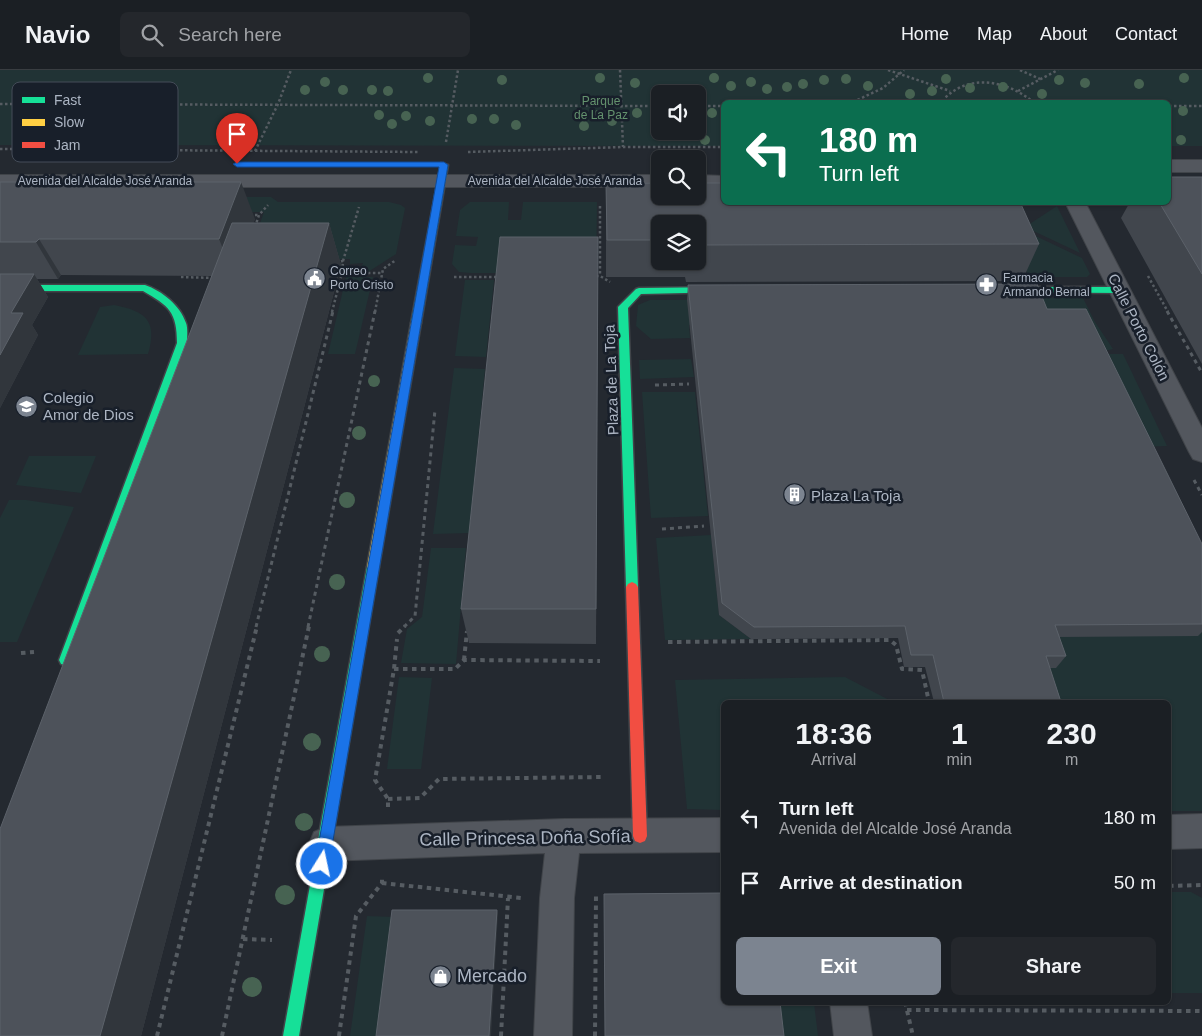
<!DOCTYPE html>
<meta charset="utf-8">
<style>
:root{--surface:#1b1f24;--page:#24272c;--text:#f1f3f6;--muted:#a0a2a6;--line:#393d41;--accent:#7c8490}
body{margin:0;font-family:Helvetica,sans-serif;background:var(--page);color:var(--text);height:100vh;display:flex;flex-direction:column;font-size:19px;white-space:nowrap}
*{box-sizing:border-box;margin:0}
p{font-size:16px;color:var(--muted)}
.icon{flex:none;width:28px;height:28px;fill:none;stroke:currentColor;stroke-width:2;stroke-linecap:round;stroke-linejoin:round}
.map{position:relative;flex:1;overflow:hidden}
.side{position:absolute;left:721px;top:630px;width:450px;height:305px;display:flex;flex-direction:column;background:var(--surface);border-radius:8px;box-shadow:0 1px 4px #0004,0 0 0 1px var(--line)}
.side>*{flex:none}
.guide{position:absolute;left:721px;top:30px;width:450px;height:105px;border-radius:8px;box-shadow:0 1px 4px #0004,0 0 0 1px var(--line);background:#0b6e4f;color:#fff;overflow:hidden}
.controls{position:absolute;left:651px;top:15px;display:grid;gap:10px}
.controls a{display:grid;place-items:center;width:55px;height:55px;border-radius:8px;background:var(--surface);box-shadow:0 1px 4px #0004,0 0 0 1px var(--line);font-size:25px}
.pin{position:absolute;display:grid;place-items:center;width:42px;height:42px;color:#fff;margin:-51px -21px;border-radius:50% 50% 50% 0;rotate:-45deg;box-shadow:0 0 5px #0007}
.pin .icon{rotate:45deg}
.me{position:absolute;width:55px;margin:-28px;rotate:10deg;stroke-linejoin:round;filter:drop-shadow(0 0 4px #0008)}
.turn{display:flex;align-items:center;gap:18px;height:105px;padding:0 15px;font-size:22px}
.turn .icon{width:65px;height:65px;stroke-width:2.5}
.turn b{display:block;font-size:35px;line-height:42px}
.eta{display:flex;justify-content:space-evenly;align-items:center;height:85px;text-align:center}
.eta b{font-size:30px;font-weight:700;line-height:35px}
.cta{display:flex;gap:10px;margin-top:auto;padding:10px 15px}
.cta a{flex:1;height:58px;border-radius:8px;background:var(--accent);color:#fff;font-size:20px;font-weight:700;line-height:58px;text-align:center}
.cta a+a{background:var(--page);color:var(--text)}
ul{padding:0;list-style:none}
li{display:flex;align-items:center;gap:15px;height:65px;padding:0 15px}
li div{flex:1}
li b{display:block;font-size:19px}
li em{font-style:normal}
header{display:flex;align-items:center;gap:30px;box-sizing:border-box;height:70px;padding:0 25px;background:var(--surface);border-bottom:1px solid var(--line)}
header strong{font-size:24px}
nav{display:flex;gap:28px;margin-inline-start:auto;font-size:18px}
.search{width:350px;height:45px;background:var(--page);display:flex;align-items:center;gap:12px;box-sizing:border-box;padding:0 18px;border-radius:8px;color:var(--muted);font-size:19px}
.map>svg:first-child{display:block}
</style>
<header>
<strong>Navio</strong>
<div class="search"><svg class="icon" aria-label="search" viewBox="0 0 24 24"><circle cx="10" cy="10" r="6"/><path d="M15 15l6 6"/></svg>Search here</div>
<nav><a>Home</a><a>Map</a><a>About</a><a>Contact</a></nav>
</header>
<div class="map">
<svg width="1202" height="966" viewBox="0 0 1202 966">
<rect width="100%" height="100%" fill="#242930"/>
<g fill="#213335" fill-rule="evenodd">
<path d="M0,0H1202V76H1169V32H724V76L0,75ZM660,24H698V61H660Z"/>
<path d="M162,127H271L278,132H389L401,135L405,138L396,184L368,202L360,200L363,193L350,194V189L247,190L264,142H155Z"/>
<path d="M470,132H509L508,150H521L523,132H597L596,203H471L459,202L452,194L455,175L476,176L478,167L456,166L460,140Z"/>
<path d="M1057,136L1080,183L1025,157Z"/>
<path d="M1021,159L1082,188L1090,204L1087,207H1029L1011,166Z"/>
<path d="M346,207H373L355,284H328Z"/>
<path d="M465,210H494L486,287L455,286Z"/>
<path d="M1083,228L1095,252L1113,279L1105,281L718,255H689L690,268L651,269L636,256L638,235L650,230Z"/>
<path d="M114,235C145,241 158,250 148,284L78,285L100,237Z"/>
<path d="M1102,284H1123L1167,376L1137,377Z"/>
<path d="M691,289L694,307L640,309L639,290Z"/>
<path d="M454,298L485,299L469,463L433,464Z"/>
<path d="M642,322H695L708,446L651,448Z"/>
<path d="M29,386H96L81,423L16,415Z"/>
<path d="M9,430H26L74,437L17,572H0V448Z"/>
<path d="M711,465L719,545L751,569L665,570L656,468Z"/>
<path d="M431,478H466L456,594L401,593L407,559L422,547Z"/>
<path d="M1202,561V741H1169V632H1047L1036,597H1055L1046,567Z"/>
<path d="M399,607L432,608L421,699H387Z"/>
<path d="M845,607L893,632H724V740L687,739L675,610Z"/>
<path d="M1169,822H1191L1202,828V923H1169Z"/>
<path d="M367,846L394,847L379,966H350Z"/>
<path d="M779,933H814L818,966H782Z"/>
</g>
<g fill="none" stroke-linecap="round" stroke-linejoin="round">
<defs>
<g id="street">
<rect x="1169" y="90" width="33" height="12"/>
<rect x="0" y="105" width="660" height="12"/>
<path d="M698,105L724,106V118L698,117Z"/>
<path d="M1065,132H1085L1202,358V392L1193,389L1189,382Z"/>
<path d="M1202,744V778L1169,779V745Z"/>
<path d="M724,748V782L579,783L574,828L572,966H534L540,828L545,783L326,791L314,786L309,774L314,762L326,757L564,749Z"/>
<path d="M830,932H867L872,966H834Z"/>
</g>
<g id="fast">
<path d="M441,93L448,95L421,253L416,256L411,253Z"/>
<path d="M0,215H145C162,221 180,235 186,253C188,258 187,267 187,273L71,590L69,594L65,595L61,594L59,590L177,273C177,242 169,236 143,221H0Z"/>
<path d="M726,217L730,220L729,222L641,224L628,238L638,517L636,520L632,522L628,520L626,517L618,237L636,219L639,218Z"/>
<path d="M1002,217H1120L1124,220L1120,223L999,222L998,220Z"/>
<path d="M373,492L377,494L379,497L299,966H283L367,497L369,494Z"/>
</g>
<path id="slow" d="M416,250L421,253L379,497L377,500H369L367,497L411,253Z"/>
<path id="jam" d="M632,512L636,514L638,517L647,766L645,771L640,773L635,771L633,766L626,517L628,514Z"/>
</defs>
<use href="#street" stroke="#404449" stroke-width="2"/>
<use href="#fast" stroke="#404449" stroke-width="3"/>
<use href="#slow" stroke="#404449" stroke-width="3"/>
<use href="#jam" stroke="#404449" stroke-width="3"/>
<g stroke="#565c62" stroke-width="2.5" stroke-dasharray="2.5 2.5" stroke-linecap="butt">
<path d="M620,0L623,77"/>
<path d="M888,0L950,21"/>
<path d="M1020,0L1040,9"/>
<path d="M1018,21L1058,0"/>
<path d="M853,32L883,18L904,0"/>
<path d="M946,32L945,28C970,3 1008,11 1033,32"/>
<path d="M0,34L660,36"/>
<path d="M698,36H724"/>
<path d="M1169,36H1202"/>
<path d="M446,72L458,0"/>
<path d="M0,79L419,82"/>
<path d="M92,79L120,34"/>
<path d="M255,81L278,34L291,0"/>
<path d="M468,82L623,77H724"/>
<path d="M600,136V206"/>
<path d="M250,145H259"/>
<path d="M255,157L259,145L268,135"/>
<path d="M343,191L359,137"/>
<path d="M336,192L343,191L342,203H383"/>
<path d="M596,206H600L610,212"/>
<path d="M1148,206L1168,242"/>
<path d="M181,207L214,208"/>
<path d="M454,207H498"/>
<path d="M332,242L342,203"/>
<path d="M375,242L383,199L396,190"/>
</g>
<g stroke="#565c62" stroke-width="3" stroke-dasharray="4 4" stroke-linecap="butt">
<path d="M1167,241L1202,303"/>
<path d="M655,315L689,314"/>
<path d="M1194,410L1202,425"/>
<path d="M662,459L704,456"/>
<path d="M256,557L333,241"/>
<path d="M308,557L375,241"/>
<path d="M404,557L415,546L435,340"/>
</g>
<g stroke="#565c62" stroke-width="4" stroke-dasharray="4.5 4.5" stroke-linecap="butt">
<path d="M398,563L405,556"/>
<path d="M668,572L890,570L896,575L902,599L922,600L929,632"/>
<path d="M21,583L34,582"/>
<path d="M464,590L467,561"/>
<path d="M394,599H455L464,590L600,591"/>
<path d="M388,729L420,728L439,709L604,707"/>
<path d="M388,737V729L375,710L394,599L397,569"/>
<path d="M382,813L521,828"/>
<path d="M1169,816L1202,815"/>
<path d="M243,869L272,870"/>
<path d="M905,932L913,966"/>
<path d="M907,940L1202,941"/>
<path d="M157,966L257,556"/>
<path d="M222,966L309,556"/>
<path d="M339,966L356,846L382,813V808"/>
<path d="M501,966L508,828"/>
<path d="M595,966L596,824"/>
</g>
<use href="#street" fill="#53575e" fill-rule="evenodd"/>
<use href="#fast" fill="#16e098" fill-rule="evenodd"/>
<use href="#slow" fill="#ffcf43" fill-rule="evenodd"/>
<use href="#jam" fill="#f24e42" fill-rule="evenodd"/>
</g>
<g fill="#476352">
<circle cx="428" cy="8" r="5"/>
<circle cx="600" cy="8" r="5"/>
<circle cx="714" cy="8" r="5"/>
<circle cx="1184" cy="8" r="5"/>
<circle cx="846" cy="9" r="5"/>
<circle cx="946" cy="9" r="5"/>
<circle cx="502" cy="10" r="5"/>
<circle cx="824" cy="10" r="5"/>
<circle cx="1059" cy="10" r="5"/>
<circle cx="325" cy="12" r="5"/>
<circle cx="751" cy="12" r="5"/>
<circle cx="635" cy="13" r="5"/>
<circle cx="1085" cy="13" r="5"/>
<circle cx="803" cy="14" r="5"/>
<circle cx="1139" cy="14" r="5"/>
<circle cx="731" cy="16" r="5"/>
<circle cx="868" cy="16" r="5"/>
<circle cx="787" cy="17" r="5"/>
<circle cx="1003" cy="17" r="5"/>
<circle cx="970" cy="18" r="5"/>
<circle cx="767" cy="19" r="5"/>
<circle cx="305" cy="20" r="5"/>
<circle cx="343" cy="20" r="5"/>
<circle cx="372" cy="20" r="5"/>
<circle cx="388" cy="21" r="5"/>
<circle cx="932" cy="21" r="5"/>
<circle cx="910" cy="24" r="5"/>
<circle cx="1042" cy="24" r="5"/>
<circle cx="1183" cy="41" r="5"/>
<circle cx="637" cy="43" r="5"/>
<circle cx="712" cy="43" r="5"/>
<circle cx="379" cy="45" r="5"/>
<circle cx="598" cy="45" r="5"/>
<circle cx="406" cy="46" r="5"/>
<circle cx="472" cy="49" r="5"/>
<circle cx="494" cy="49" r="5"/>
<circle cx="430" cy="51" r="5"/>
<circle cx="612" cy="51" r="5"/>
<circle cx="392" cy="54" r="5"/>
<circle cx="516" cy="55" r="5"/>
<circle cx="584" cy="56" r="5"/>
<circle cx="705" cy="70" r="5"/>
<circle cx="1181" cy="70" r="5"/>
<circle cx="374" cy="311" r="6"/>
<circle cx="359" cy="363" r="7"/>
<circle cx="347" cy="430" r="8"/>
<circle cx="337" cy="512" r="8"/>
<circle cx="322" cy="584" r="8"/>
<circle cx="312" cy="672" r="9"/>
<circle cx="304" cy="752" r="9"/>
<circle cx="285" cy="825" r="10"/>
<circle cx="252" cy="917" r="10"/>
</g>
<g fill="#41464d" fill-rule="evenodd">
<path d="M1202,107V294L1121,148L1130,132H1169Z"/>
<path d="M0,112L255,149L253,153H329L341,195L141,966H0L212,206L61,205L58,209H37L48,227L32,255L38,265L0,338Z"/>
<path d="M606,114L1039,174L1022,211L686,212L685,207H606ZM660,154H698V191H660Z"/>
<path d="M598,209L596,574L469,573L461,539Z"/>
<path d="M688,215L1047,239L1202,474V562L1198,566L1059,567L1066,586L1056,598H1050L1061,632H934L925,597H904L898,568L751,569L719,545L687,230Z"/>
</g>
<g fill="#31363c">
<path d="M241,112L255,149L234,206L219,169Z"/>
<path d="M329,153L341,195L141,966H100Z"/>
<path d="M39,169L61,205L58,209L36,172Z"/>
<path d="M34,204L48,227L32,255L38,265L0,338V285L11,243Z"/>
<path d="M598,209L596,574V539Z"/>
<path d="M497,840L498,843L491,966H489Z"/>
</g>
<g fill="#4d525a" stroke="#5c626a">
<path d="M1169,107H1202V204L1159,132H1169Z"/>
<path d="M0,112H241L219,169H39L36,172H0Z"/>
<path d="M660,113V126H698V113H724V132H1020L1039,174L698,175V154H660V170H607L606,114Z"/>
<path d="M232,153H329L100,966H0V759Z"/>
<path d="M500,167H598L596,539H461Z"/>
<path d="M0,204H34L11,243H23L0,285Z"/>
<path d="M1037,214L1047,239H1086L1202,474V554L1055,555L1066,586H1046L1061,632H944L933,585H911L905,556L754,557L722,533L688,215Z"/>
<path d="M724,823V932H780L784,966H605L604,824Z"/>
<path d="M392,840H497L489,966H376Z"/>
</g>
<path fill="#1a73e8" stroke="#114b97" d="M444,92L448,95L329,794L327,799L322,801L317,799L315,794L439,97H237L233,94L237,92Z"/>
<defs>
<symbol id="civic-disc" viewBox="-11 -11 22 22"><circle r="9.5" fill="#7c8490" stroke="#181f2a"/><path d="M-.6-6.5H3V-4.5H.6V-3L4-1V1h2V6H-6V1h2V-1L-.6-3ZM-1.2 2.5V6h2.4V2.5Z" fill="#fff"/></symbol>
<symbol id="pharmacy-disc" viewBox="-11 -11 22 22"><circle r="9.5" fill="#7c8490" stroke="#181f2a"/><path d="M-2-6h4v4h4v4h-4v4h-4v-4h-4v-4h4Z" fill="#fff"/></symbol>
<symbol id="school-disc" viewBox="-11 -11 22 22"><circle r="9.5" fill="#7c8490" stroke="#181f2a"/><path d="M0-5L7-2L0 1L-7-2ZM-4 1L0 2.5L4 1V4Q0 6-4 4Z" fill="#fff"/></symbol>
<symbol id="building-disc" viewBox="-11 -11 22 22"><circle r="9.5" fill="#7c8490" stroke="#181f2a"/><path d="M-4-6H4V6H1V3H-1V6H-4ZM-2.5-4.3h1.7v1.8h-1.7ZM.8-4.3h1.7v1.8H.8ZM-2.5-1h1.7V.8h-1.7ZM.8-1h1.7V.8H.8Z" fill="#fff"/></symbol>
<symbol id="shop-disc" viewBox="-11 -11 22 22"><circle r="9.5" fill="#7c8490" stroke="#181f2a"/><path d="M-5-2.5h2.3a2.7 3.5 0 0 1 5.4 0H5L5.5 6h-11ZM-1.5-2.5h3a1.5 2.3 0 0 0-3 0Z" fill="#fff"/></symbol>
</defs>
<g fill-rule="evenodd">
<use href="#civic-disc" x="302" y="196" width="25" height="25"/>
<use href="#pharmacy-disc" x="974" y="202" width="25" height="25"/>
<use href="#school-disc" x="14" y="324" width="25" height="25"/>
<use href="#building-disc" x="782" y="412" width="25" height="25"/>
<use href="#shop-disc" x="428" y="894" width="25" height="25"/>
</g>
<g text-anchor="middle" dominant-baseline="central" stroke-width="5" stroke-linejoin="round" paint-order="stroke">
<g font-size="12" fill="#64926e" stroke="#181f2a">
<text x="601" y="31">Parque<tspan x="601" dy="14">de La Paz</tspan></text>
</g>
<g font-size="12" fill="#acb5c3" stroke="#181f2a">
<text x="105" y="111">Avenida del Alcalde José Aranda</text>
<text x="555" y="111">Avenida del Alcalde José Aranda</text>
</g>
<g font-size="12" fill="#acb5c3" stroke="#181f2a" text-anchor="start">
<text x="330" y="201">Correo<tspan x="330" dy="14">Porto Cristo</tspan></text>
<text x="1003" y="208">Farmacia<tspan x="1003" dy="14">Armando Bernal</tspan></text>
</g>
<g font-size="15" fill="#acb5c3" stroke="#181f2a">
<text transform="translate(1139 257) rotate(63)">Calle Porto Colón</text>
<text transform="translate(611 310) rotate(-92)">Plaza de La Toja</text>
</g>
<g font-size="15" fill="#acb5c3" stroke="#181f2a" text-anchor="start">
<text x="43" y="327">Colegio<tspan x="43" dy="17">Amor de Dios</tspan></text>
<text x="811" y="425">Plaza La Toja</text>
</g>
<g font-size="18" fill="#acb5c3" stroke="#181f2a">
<text transform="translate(525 768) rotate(-1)">Calle Princesa Doña Sofía</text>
</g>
<g font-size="18" fill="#acb5c3" stroke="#181f2a" text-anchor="start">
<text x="457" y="906">Mercado</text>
</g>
</g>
<rect x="12" y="12" width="166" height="80" rx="8" fill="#181f2a" stroke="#444c58" stroke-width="1"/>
<rect x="22" y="27" width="23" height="6" fill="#16e098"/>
<rect x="22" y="49" width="23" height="7" fill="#ffcf43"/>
<rect x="22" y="72" width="23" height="6" fill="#f24e42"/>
<g font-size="14" fill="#acb5c3">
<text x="54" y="35">Fast</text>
<text x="54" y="57">Slow</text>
<text x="54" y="80">Jam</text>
</g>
</svg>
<div class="controls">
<a><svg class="icon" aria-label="sound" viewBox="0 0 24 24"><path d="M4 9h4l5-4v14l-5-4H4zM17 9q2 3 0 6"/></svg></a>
<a><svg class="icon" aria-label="search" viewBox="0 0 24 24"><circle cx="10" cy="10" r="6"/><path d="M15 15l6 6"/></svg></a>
<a><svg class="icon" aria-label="layers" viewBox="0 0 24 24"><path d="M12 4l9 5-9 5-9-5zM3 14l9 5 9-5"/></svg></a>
</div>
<div class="pin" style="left:237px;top:94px;background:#d93025"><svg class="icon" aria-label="arrive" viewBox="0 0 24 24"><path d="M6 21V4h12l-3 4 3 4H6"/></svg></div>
<svg class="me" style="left:322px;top:794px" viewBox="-20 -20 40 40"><circle r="17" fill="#1a73e8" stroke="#fff" stroke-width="3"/><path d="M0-11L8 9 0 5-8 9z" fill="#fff"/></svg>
<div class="guide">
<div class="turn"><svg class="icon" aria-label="left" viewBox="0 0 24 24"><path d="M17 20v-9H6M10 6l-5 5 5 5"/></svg><div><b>180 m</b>Turn left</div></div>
</div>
<section class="side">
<div class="eta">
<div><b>18:36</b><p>Arrival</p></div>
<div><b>1</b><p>min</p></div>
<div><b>230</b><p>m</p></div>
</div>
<ul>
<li><svg class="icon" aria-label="left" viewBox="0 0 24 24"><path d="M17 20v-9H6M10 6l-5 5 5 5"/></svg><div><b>Turn left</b><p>Avenida del Alcalde José Aranda</p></div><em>180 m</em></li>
<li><svg class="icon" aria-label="arrive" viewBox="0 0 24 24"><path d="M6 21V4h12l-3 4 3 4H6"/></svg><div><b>Arrive at destination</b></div><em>50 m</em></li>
</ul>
<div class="cta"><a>Exit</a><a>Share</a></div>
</section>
</div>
